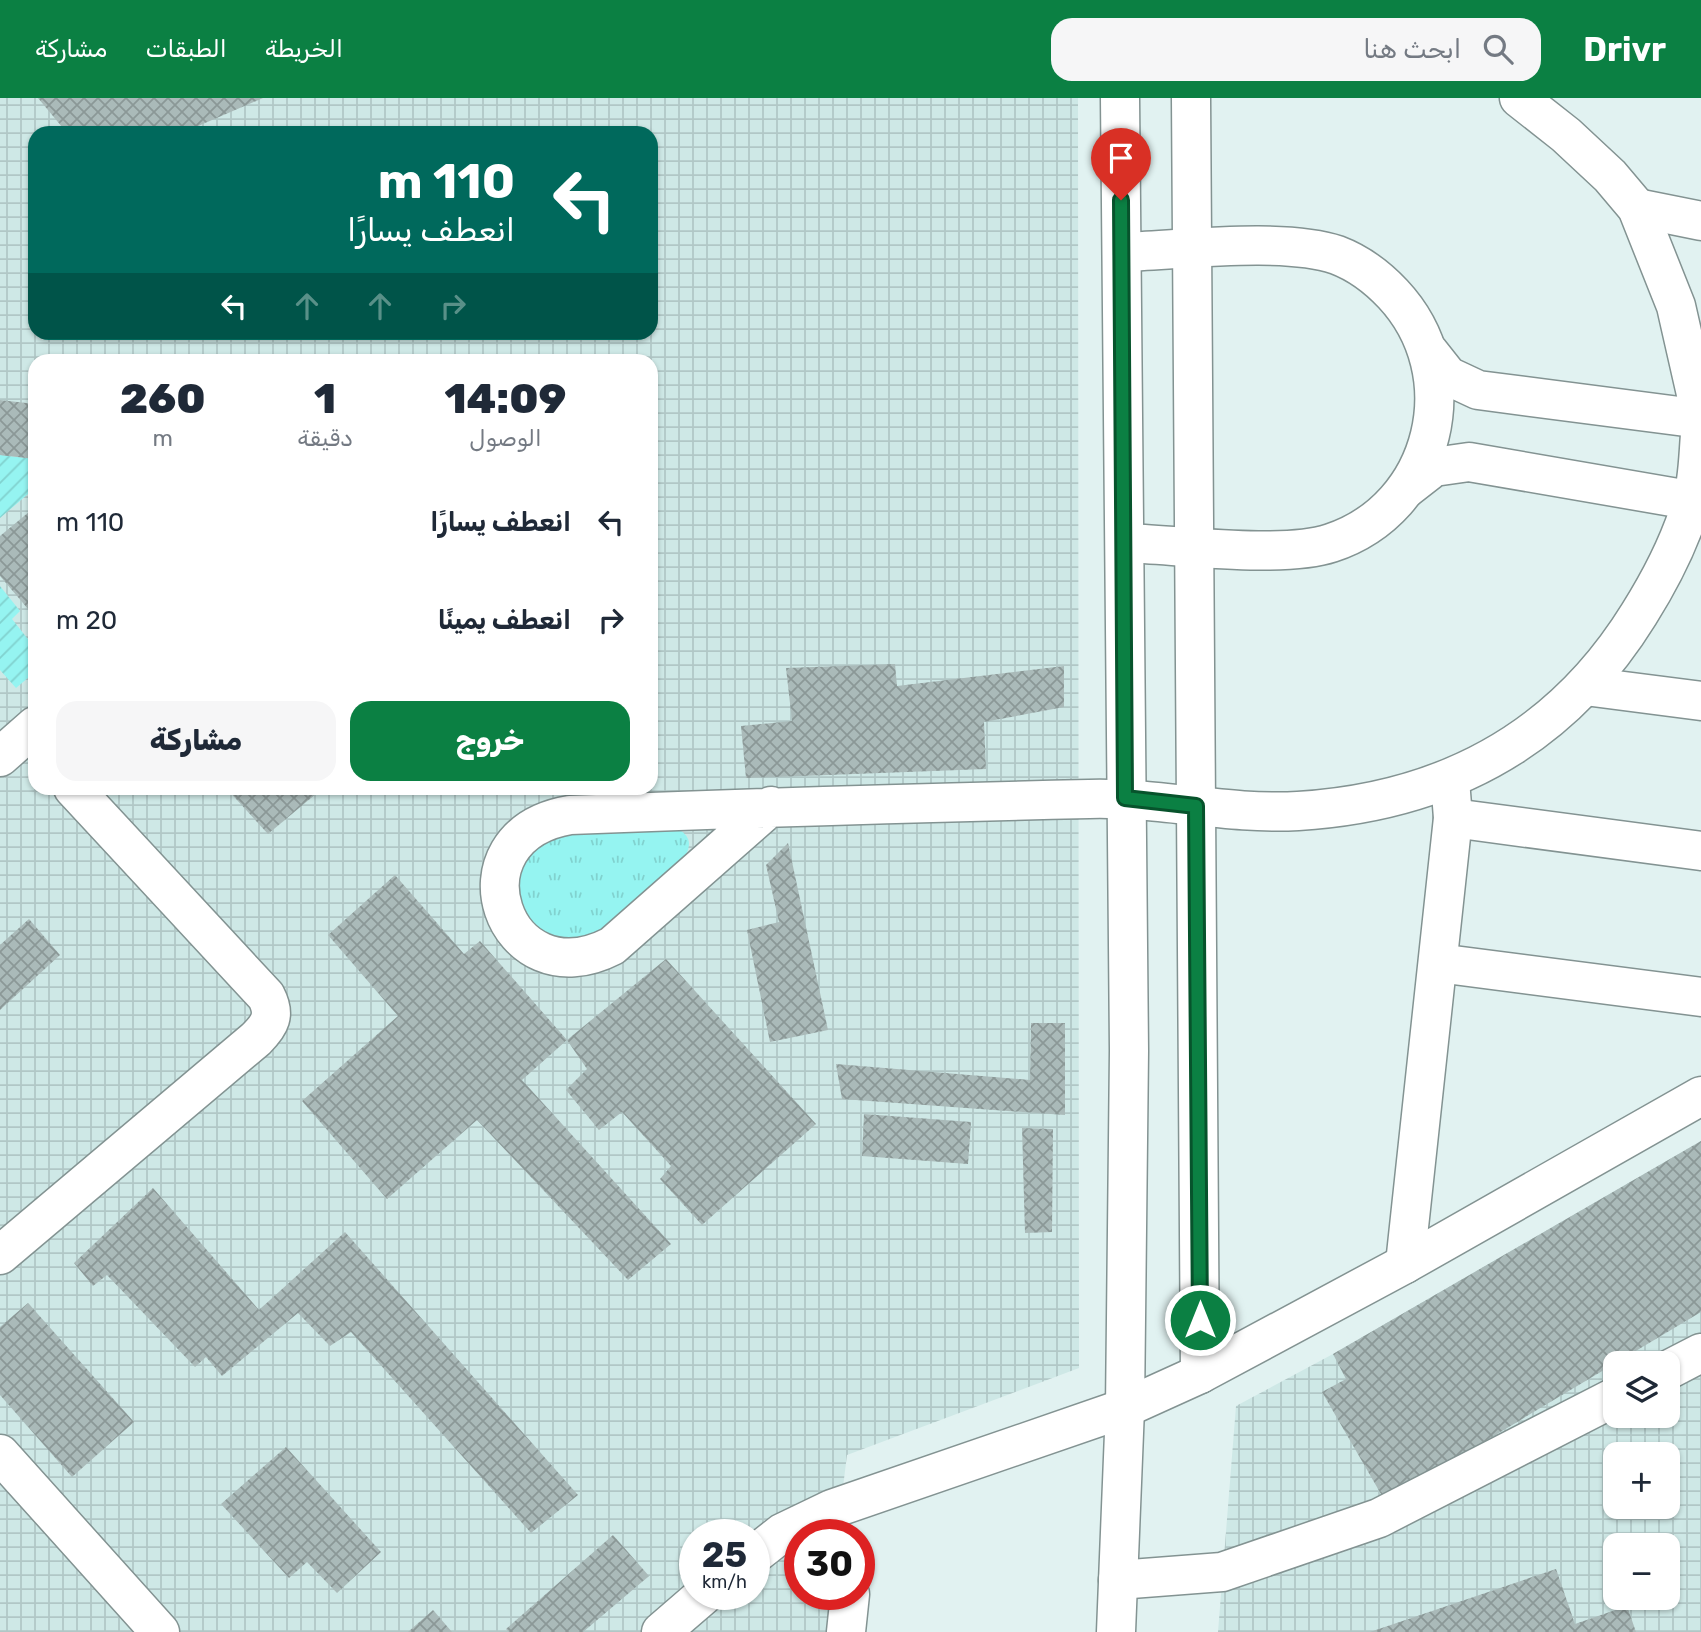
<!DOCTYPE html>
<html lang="ar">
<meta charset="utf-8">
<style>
:root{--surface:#fff;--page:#f6f6f7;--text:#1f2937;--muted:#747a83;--accent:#0b8043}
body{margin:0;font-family:Rubik,"Noto Sans Arabic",sans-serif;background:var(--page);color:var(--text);direction:rtl;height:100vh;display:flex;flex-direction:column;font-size:26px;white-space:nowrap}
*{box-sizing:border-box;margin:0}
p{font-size:23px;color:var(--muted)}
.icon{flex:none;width:38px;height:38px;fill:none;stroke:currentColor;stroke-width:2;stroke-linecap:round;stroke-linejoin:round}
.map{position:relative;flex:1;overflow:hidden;direction:ltr}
.side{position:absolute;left:28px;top:256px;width:630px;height:441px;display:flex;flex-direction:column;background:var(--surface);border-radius:21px;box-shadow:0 2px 5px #0004;direction:rtl}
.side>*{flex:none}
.hud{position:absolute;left:28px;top:28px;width:630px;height:214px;border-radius:21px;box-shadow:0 2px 5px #0004;direction:rtl;background:#00695c;color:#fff;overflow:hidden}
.buttons{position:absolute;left:1603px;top:1253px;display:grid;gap:14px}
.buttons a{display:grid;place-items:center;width:77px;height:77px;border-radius:14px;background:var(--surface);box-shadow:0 2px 5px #0004;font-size:35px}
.speed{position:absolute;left:679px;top:1421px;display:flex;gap:14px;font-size:35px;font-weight:700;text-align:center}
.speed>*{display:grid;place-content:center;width:91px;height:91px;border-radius:50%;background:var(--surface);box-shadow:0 2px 5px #0004;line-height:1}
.speed small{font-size:18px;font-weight:400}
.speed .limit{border:10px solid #d22;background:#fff;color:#111}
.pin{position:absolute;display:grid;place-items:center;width:60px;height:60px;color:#fff;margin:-72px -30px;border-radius:50% 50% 50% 0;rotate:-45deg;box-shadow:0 0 7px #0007}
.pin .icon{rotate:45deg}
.me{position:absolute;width:77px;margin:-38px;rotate:0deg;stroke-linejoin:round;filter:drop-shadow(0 0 5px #0008)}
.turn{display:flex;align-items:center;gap:24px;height:147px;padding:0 28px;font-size:32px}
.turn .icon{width:91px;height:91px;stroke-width:2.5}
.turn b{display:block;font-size:49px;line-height:60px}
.lanes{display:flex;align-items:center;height:66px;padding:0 28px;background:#0003;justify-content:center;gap:35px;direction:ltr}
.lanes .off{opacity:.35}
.eta{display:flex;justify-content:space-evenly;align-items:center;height:119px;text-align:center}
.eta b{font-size:42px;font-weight:800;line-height:49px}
.cta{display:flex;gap:14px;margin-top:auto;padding:14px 28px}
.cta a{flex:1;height:80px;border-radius:21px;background:var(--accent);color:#fff;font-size:28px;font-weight:800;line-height:80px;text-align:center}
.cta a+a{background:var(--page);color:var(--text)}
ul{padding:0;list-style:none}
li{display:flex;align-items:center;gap:21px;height:98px;padding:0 28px}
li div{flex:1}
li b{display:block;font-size:26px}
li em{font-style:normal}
header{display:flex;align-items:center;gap:42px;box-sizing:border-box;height:98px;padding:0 35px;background:var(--accent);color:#fff}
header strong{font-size:33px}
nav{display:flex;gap:38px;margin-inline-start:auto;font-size:24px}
.search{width:490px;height:63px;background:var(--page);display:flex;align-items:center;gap:18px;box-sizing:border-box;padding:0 24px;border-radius:21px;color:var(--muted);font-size:26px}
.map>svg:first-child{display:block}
</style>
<header>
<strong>Drivr</strong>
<div class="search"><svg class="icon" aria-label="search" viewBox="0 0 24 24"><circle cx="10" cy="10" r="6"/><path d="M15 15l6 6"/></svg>ابحث هنا</div>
<nav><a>الخريطة</a><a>الطبقات</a><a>مشاركة</a></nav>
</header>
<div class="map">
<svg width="1701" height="1534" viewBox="0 0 1701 1534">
<defs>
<pattern id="industrial-grid" width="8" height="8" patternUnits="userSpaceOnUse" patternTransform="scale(1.75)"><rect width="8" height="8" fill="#cee8e6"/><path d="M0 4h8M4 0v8" fill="none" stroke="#b1c7c6"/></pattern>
<pattern id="grass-tufts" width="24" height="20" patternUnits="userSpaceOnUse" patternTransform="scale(1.75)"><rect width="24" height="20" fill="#95f4f1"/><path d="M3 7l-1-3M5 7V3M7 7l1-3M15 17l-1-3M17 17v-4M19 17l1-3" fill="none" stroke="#81d2cf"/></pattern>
<pattern id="garden-furrows" width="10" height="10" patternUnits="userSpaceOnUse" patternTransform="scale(1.75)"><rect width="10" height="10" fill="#95f4f1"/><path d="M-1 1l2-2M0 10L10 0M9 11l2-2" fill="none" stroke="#81d2cf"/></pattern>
<pattern id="building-cross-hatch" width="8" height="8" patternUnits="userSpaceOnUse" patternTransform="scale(1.75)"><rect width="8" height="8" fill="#aabab9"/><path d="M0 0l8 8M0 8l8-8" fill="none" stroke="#8b9897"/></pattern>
</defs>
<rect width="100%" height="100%" fill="#e1f2f1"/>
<g fill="url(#industrial-grid)" fill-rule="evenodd">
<path d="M0,0H1078L1079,1270L847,1357L837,1437H800V1496H831L826,1534H0ZM35,35H651V234H35ZM35,262H651V690H35ZM695,1437H754V1496H695Z"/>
<path d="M1701,1043V1534H1218L1236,1308L1333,1256ZM1615,1265H1668V1318H1615ZM1615,1356H1668V1409H1615ZM1615,1447H1668V1500H1615Z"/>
</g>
<path fill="url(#grass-tufts)" d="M671,728C687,734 694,743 685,758L603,836L586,845L548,841L520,815L516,777L523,759L552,736Z"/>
<g fill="url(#garden-furrows)">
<path d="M0,357L35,361V390L0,420Z"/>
<path d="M0,488L20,513L12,521L35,550V574L16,590L0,572Z"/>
</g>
<g fill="url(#building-cross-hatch)">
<path d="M38,0H263L182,35H67Z"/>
<path d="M0,302L35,306V361L0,357Z"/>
<path d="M35,409V505L28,511L0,478V438Z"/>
<path d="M895,566L897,588L1064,568V609L984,624L986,671L746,680L741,628L792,623L786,570Z"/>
<path d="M226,690H323L268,736Z"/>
<path d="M788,745L828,932L770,944L747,832L779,824L766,767Z"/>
<path d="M395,777L464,856L480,843L567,942L522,982L671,1146L628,1182L477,1022L387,1101L302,1003L398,918L328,837Z"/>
<path d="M29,821L60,857L0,912V847Z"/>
<path d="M666,861L816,1026L702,1127L660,1081L671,1068L622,1014L599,1032L566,992L587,971L567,942Z"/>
<path d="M1031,925H1065V1017L842,1001L836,966L1030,982Z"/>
<path d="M864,1016L971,1024L968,1066L862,1058Z"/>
<path d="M1022,1030L1053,1031L1052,1134L1025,1135Z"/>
<path d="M1701,1043V1214L1385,1403L1322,1294L1346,1281L1333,1256Z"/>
<path d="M153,1090L259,1212L345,1134L578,1397L531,1435L351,1234L330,1248L298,1215L222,1278L206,1259L195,1269L107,1177L93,1188L74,1165Z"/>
<path d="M28,1205L134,1324L72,1379L0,1297V1229Z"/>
<path d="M286,1349L381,1454L337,1495L307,1464L289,1480L221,1406Z"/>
<path d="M613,1437L649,1478L583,1534H509L506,1531Z"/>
<path d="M1556,1471L1575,1526L1627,1508L1636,1534H1370Z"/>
<path d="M433,1512L452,1534H408Z"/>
</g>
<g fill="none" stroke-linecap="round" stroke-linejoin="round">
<defs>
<g id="minor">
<path d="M1191,0L1200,1276"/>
<path d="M1519,0L1566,37L1610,78L1637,110L1676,208L1701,318"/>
<path d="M1637,110L1701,123"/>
<path d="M1122,154C1181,152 1284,139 1337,157C1358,165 1378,180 1393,196C1468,276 1437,410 1331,445C1282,461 1180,447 1126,445"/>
<path d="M1429,254L1448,278L1478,292L1701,321"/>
<path d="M1407,390L1434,369L1469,364L1701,404"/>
<path d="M1585,588L1701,603"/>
<path d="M0,659L35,628"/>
<path d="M771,708L612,848C503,904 446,738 570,717C743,710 916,705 1089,701C1159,699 1228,717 1298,713C1445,704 1561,642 1639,516C1661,481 1679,446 1691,407C1699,382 1698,352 1701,326"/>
<path d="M1453,720L1701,753"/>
<path d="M1438,865L1701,899"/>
<path d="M0,1157L256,941C270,927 276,917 266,898L73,690"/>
<path d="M1405,1166L1453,720L1450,682"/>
<path d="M1668,1272L1701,1255"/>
<path d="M0,1356L160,1534"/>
<path d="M754,1457L782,1435L832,1411L1125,1310L1200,1276L1405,1166L1701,998"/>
<path d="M1118,1482L1222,1474L1379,1420L1615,1299"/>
<path d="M661,1534L705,1496"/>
<path d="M846,1534L850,1496"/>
<path d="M1116,1534L1125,1310L1129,953L1120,0"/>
</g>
</defs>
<use href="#minor" stroke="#839392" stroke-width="41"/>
<use href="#minor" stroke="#fff" stroke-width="38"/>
</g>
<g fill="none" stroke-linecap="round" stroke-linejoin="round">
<defs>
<path id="route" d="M1121,102L1125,700L1196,708L1200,1222"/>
</defs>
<use href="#route" stroke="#07532c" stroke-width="18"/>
<use href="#route" stroke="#0b8043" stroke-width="12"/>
</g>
</svg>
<div class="buttons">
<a><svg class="icon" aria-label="layers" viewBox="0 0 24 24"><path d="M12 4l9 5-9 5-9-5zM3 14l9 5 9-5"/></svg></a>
<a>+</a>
<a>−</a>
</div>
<div class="speed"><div>25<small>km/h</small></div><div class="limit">30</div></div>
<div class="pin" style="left:1121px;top:102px;background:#d93025"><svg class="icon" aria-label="arrive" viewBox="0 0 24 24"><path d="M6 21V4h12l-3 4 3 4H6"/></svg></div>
<svg class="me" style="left:1200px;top:1222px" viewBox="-20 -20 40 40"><circle r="17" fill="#0b8043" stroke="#fff" stroke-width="3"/><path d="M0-11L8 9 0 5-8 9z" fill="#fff"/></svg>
<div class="hud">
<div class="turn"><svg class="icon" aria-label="left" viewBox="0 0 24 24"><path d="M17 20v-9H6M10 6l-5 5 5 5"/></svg><div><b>110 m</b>انعطف يسارًا</div></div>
<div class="lanes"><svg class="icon" aria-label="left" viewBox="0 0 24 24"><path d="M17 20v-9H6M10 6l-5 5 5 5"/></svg><svg class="icon off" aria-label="ahead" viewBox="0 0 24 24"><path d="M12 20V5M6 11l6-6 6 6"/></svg><svg class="icon off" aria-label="ahead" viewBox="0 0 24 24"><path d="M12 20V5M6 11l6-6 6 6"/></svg><svg class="icon off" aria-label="right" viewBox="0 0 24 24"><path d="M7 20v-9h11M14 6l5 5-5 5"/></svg></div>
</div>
<section class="side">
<div class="eta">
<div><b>14:09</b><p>الوصول</p></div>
<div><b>1</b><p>دقيقة</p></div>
<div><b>260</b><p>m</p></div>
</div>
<ul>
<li><svg class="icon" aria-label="left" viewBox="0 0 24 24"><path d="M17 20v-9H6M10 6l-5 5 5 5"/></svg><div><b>انعطف يسارًا</b></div><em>110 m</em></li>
<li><svg class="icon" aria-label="right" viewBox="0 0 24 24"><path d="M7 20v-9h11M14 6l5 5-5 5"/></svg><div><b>انعطف يمينًا</b></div><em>20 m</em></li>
</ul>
<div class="cta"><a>خروج</a><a>مشاركة</a></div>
</section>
</div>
